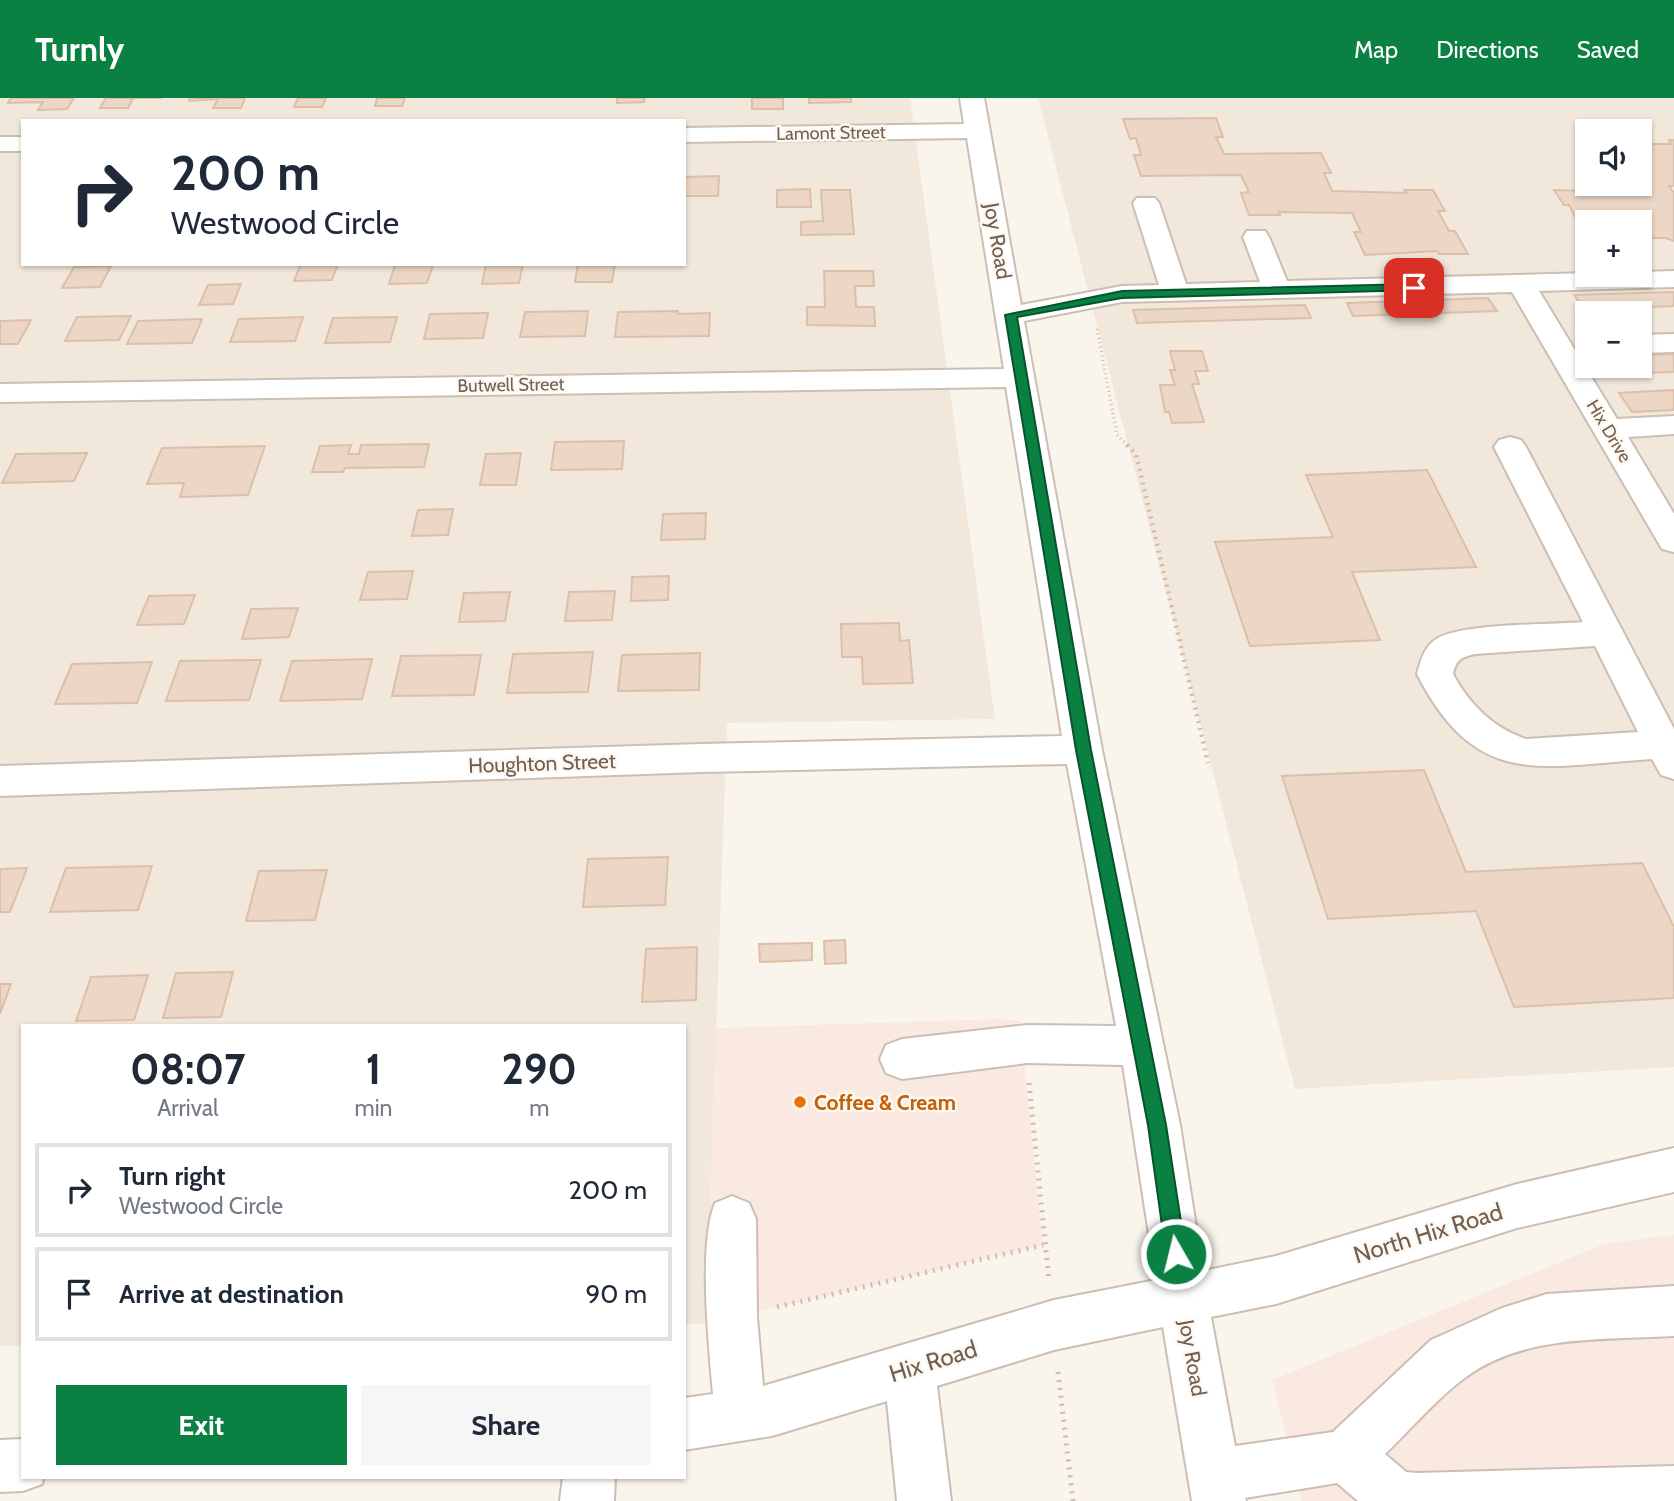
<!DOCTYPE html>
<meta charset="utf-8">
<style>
:root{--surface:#fff;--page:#f6f6f7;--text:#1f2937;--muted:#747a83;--line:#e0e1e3;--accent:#0b8043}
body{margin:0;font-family:Cabin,sans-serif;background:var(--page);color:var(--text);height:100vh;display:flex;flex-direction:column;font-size:26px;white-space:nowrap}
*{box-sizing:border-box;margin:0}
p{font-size:23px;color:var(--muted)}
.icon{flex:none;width:38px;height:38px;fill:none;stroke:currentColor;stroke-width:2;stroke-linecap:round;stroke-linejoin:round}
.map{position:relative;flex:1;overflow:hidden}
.details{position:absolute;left:21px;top:926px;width:665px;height:455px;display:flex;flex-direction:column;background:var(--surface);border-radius:0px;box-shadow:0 2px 5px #0004}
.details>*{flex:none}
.hud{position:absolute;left:21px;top:21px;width:665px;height:147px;border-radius:0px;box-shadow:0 2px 5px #0004;background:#fff;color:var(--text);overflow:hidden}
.fabs{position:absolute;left:1575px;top:21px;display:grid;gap:14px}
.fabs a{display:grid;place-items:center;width:77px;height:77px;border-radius:0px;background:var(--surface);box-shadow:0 2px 5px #0004;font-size:35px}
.pin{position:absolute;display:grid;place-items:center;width:60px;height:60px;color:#fff;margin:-30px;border-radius:14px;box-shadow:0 4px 10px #0006}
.me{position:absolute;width:77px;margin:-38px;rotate:352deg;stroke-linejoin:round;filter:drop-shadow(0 0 5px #0008)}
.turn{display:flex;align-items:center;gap:24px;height:147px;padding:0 35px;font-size:32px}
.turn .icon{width:91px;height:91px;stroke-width:2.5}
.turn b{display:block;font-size:49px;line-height:60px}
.eta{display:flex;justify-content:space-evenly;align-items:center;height:119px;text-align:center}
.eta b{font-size:42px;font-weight:700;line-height:49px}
.action{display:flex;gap:14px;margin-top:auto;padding:14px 35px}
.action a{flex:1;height:80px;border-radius:0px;background:var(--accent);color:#fff;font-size:28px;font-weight:700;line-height:80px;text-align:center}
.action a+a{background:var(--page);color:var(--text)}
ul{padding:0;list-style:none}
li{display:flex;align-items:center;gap:21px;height:94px;margin:0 14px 10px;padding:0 21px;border:4px solid var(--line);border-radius:0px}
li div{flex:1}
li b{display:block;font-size:26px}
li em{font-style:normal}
header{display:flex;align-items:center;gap:42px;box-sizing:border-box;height:98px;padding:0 35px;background:var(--accent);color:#fff}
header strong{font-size:33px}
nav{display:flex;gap:38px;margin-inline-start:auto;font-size:24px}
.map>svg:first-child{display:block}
</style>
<header>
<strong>Turnly</strong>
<nav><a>Map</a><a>Directions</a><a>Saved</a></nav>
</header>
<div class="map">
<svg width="1674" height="1403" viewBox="0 0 1674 1403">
<rect width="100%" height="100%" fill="#faf5ec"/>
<g fill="#f1e8db" fill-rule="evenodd">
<path d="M0,0H910L995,621L727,625L706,1226H684V928H23V1248H0ZM23,23H684V166H23Z"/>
<path d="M1038,0H1674V969L1295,991ZM1587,33H1640V86H1587ZM1587,124H1640V177H1587ZM1587,215H1640V268H1587Z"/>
</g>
<g fill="#f9e9e1">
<path d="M1002,921L1020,923L1043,1147L706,1226L716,930Z"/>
<path d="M1674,1137V1403H1302L1272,1282L1604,1146Z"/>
</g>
<g fill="#ecd7c6" stroke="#ddbfa9" stroke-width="2">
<path d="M11,0H74L67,11L38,12L43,4L8,5Z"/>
<path d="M106,0H162H133L128,10H100Z"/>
<path d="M190,0H245L241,10H213L218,1L189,3Z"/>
<path d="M298,0H326L322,9H294Z"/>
<path d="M377,0H405L402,8H375Z"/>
<path d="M617,0H645L644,4L617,5Z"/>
<rect x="752" y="0" width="31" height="11"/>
<path d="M809,0H851V4L809,5Z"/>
<path d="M1216,20L1223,39H1216L1224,56L1321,55L1331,75H1324L1332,93L1406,95L1404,92H1433L1445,113H1438L1449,133H1455L1468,156H1439L1437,153L1365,157L1354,134H1361L1352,115L1279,114L1280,117H1249L1241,95L1249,94L1241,77L1141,78L1134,57H1141L1136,40L1130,41L1123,21Z"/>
<path d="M1669,42H1674V88H1669L1674,95V143L1666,140H1640V124H1587V141L1569,107H1564L1554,92L1633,94L1627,86H1640V46H1671Z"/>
<path d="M719,78L718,98H684V79Z"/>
<path d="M810,91L811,109H777V92Z"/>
<path d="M821,92H850L854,136L801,137V124L823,123Z"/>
<path d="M301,166H338L332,182L294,183Z"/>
<path d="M486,166H523L519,185L482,186Z"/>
<path d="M578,166H615L612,184H575Z"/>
<path d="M395,167H433L427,185L389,186Z"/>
<path d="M111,168L100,189L62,190L74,169Z"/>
<path d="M824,173H873L874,188H855L856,209H874L875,228L807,227V209H825Z"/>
<path d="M241,186L233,206L199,207L208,187Z"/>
<path d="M1674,194V208L1584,211L1574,197Z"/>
<path d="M1488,200L1497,213L1353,218L1347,205Z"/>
<path d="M1305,207L1311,220L1137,225L1133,212Z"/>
<path d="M588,213L585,238L520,239L525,214Z"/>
<path d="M678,213V216L710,215L709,238L615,239L618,214Z"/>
<path d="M488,215L483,240L424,241L430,216Z"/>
<path d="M131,218L119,242L65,243L77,219Z"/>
<path d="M303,219L295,243L230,244L239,221Z"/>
<path d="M397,219L390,244L325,245L333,220Z"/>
<path d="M202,221L192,245L127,246L138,223Z"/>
<path d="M31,222L18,246H0V223Z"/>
<path d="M1170,253H1202L1208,273H1195L1199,286H1192L1204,324L1172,325L1169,314H1165L1160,287H1175L1170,272H1175Z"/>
<path d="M1674,256V274L1608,276L1603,268H1640V257Z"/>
<path d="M1674,292V312L1632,314L1619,295Z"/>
<path d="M624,343L622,371L551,372L555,344Z"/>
<path d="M429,346L424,369L345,370L343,374H312L320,348L351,347L348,356H359L361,347Z"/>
<path d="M265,348L248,397L180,399L184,385L147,386L162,350Z"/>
<path d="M87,355L74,383L2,385L16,356Z"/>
<path d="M521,355L516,387H480L486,356Z"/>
<path d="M1427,372L1476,469L1352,474L1380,542L1250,548L1215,444L1333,439L1306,377Z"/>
<path d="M453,411L448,437L412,438L418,412Z"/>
<path d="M706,415L705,441L661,442L663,416Z"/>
<path d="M413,473L407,501L360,502L368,474Z"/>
<path d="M669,478L668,502L631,503L632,479Z"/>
<path d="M615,493L612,522L565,523L569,494Z"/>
<path d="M510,494L505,523L459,524L464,495Z"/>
<path d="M195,497L184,526L137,527L149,498Z"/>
<path d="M298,510L289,539L242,541L251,511Z"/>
<path d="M899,525L900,543L909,542L913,585L863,586L862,559H842L841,526Z"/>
<path d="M593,554L588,594L507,595L513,556Z"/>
<path d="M700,555L699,592L618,593L622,557Z"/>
<path d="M481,557L474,597L392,598L401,558Z"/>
<path d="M372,561L362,601L280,603L292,563Z"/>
<path d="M261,562L249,602L166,603L180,563Z"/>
<path d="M152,564L137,605L55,606L72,566Z"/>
<path d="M1424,672L1466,774L1642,765L1674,829V900L1514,909L1476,813L1328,821L1282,678Z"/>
<path d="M668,759L665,807L583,809L588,761Z"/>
<path d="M152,768L138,812L50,814L66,770Z"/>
<path d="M27,770L10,814H0V771Z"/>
<path d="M327,772L315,822L246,823L259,773Z"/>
<path d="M845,842L846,865L825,866L824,843Z"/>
<path d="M812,845V862L760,864L759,846Z"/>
<path d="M697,849L696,902L642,904L646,851Z"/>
<path d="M233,874L221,919L163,920L176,875Z"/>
<path d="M148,877L134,922L76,923L91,879Z"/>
<path d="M0,886H11L0,916Z"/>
</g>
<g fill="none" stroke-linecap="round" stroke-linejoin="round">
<defs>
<g id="minor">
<path d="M960,0H984L1021,207L1122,188L1159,187L1133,105L1137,100H1155L1159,105L1186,186L1260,184L1243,139L1247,133H1265L1269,139L1287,183L1587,175L1640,177V174L1674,173V189L1539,193L1617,321L1674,318V336L1628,339L1674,416V454L1662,451L1512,194L1122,204L1024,223L1102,652L1180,1027L1203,1173L1276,1158L1517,1086L1674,1050V1094L1517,1130L1276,1206L1211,1219L1235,1348L1333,1334L1431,1242L1502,1210L1547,1196L1674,1188V1238C1606,1242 1524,1236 1466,1279C1437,1300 1411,1331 1385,1356L1406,1374L1417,1375L1674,1368V1403H1358L1337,1385L1245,1400L1246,1403H1192L1163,1229L1054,1252L937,1288L951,1403H897L887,1303L772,1338L684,1352V1300L713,1296C709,1249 698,1146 715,1105L732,1098L749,1105L756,1121L757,1219L763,1288L1054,1202L1156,1182L1123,967L1027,965L902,981L886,975L880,961L886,947L902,941L1027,927L1116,928L1067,666L702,674L0,698V668L702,646L1062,638L1006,289L0,304V286L1004,271L967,40L684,44V30L964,26Z"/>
<rect x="0" y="39" width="23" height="14"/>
<path d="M1674,236V254L1640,255V237Z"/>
<path d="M1510,339L1521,342L1526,349L1674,631V681L1661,677L1652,661C1540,668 1477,693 1417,576C1421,562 1424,548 1438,540C1467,525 1548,527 1583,524L1494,349L1499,342ZM1595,548L1638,634L1526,641C1493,630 1469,606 1453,576C1456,562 1461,559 1475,556Z"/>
<path d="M23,1341V1379H44L42,1386L23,1393L0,1394V1342Z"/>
<path d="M563,1379H615L614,1403H560Z"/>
</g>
</defs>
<use href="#minor" stroke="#ccbeb2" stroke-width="4"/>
<path stroke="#d2bba9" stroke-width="3.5" stroke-dasharray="1 3.5" stroke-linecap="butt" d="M1097,231L1117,337L1129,349"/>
<path stroke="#d2bba9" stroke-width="4.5" stroke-dasharray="2 5" stroke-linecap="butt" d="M1127,347L1136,356L1208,665"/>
<g stroke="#d2bba9" stroke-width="5" stroke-dasharray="2 6" stroke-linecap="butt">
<path d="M1029,985L1049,1182"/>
<path d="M777,1209L1043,1147"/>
<path d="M1058,1274L1073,1403"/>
</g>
<use href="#minor" fill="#fff" fill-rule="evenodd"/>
</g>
<path fill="#0b8043" stroke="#07532c" stroke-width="2" d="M1414,186L1419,190L1418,192L1122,200L1017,219L1091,652L1166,1027L1186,1156L1183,1163L1176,1165L1169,1163L1166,1156L1148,1027L1076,652L1005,217L1122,193Z"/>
<circle fill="#e8710a" stroke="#fdf9f2" stroke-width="2.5" cx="800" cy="1004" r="7"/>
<g text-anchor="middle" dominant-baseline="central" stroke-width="5" stroke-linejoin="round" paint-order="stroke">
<g font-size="18" fill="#735f51" stroke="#fdf9f2">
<text transform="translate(831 35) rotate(-1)">Lamont Street</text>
<text transform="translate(511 287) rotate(-1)">Butwell Street</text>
<text transform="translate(1609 333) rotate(59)">Hix Drive</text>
</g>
<g font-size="21" fill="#735f51" stroke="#fdf9f2">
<text transform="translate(998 143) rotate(80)">Joy Road</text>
<text transform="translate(542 665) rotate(-2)">Houghton Street</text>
<text transform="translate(1193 1260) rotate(80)">Joy Road</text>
</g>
<g font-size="21" font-weight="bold" fill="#c56008" stroke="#fdf9f2" text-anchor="start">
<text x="814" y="1004">Coffee &amp; Cream</text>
</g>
<g font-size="24" fill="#735f51" stroke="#fdf9f2">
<text transform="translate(1428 1135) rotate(-17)">North Hix Road</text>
<text transform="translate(933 1263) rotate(-17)">Hix Road</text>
</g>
</g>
</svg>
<div class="fabs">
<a><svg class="icon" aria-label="sound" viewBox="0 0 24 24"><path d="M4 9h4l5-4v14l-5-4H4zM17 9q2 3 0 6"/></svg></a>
<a>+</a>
<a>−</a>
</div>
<div class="pin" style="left:1414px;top:190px;background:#d93025"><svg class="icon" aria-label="arrive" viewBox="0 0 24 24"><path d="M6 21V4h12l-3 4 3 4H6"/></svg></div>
<svg class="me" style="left:1176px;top:1156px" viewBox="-20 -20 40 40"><circle r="17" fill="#0b8043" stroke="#fff" stroke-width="3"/><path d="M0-11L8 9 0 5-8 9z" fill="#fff"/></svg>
<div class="hud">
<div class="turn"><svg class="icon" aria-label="right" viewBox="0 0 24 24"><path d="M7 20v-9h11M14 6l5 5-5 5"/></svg><div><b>200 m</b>Westwood Circle</div></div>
</div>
<section class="details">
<div class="eta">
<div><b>08:07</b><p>Arrival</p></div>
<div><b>1</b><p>min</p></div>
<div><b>290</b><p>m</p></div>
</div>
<ul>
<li><svg class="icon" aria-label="right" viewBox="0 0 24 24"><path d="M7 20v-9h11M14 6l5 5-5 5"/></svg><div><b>Turn right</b><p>Westwood Circle</p></div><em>200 m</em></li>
<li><svg class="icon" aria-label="arrive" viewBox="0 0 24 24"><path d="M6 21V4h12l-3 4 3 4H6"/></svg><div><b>Arrive at destination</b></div><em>90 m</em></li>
</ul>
<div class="action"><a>Exit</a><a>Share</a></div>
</section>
</div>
